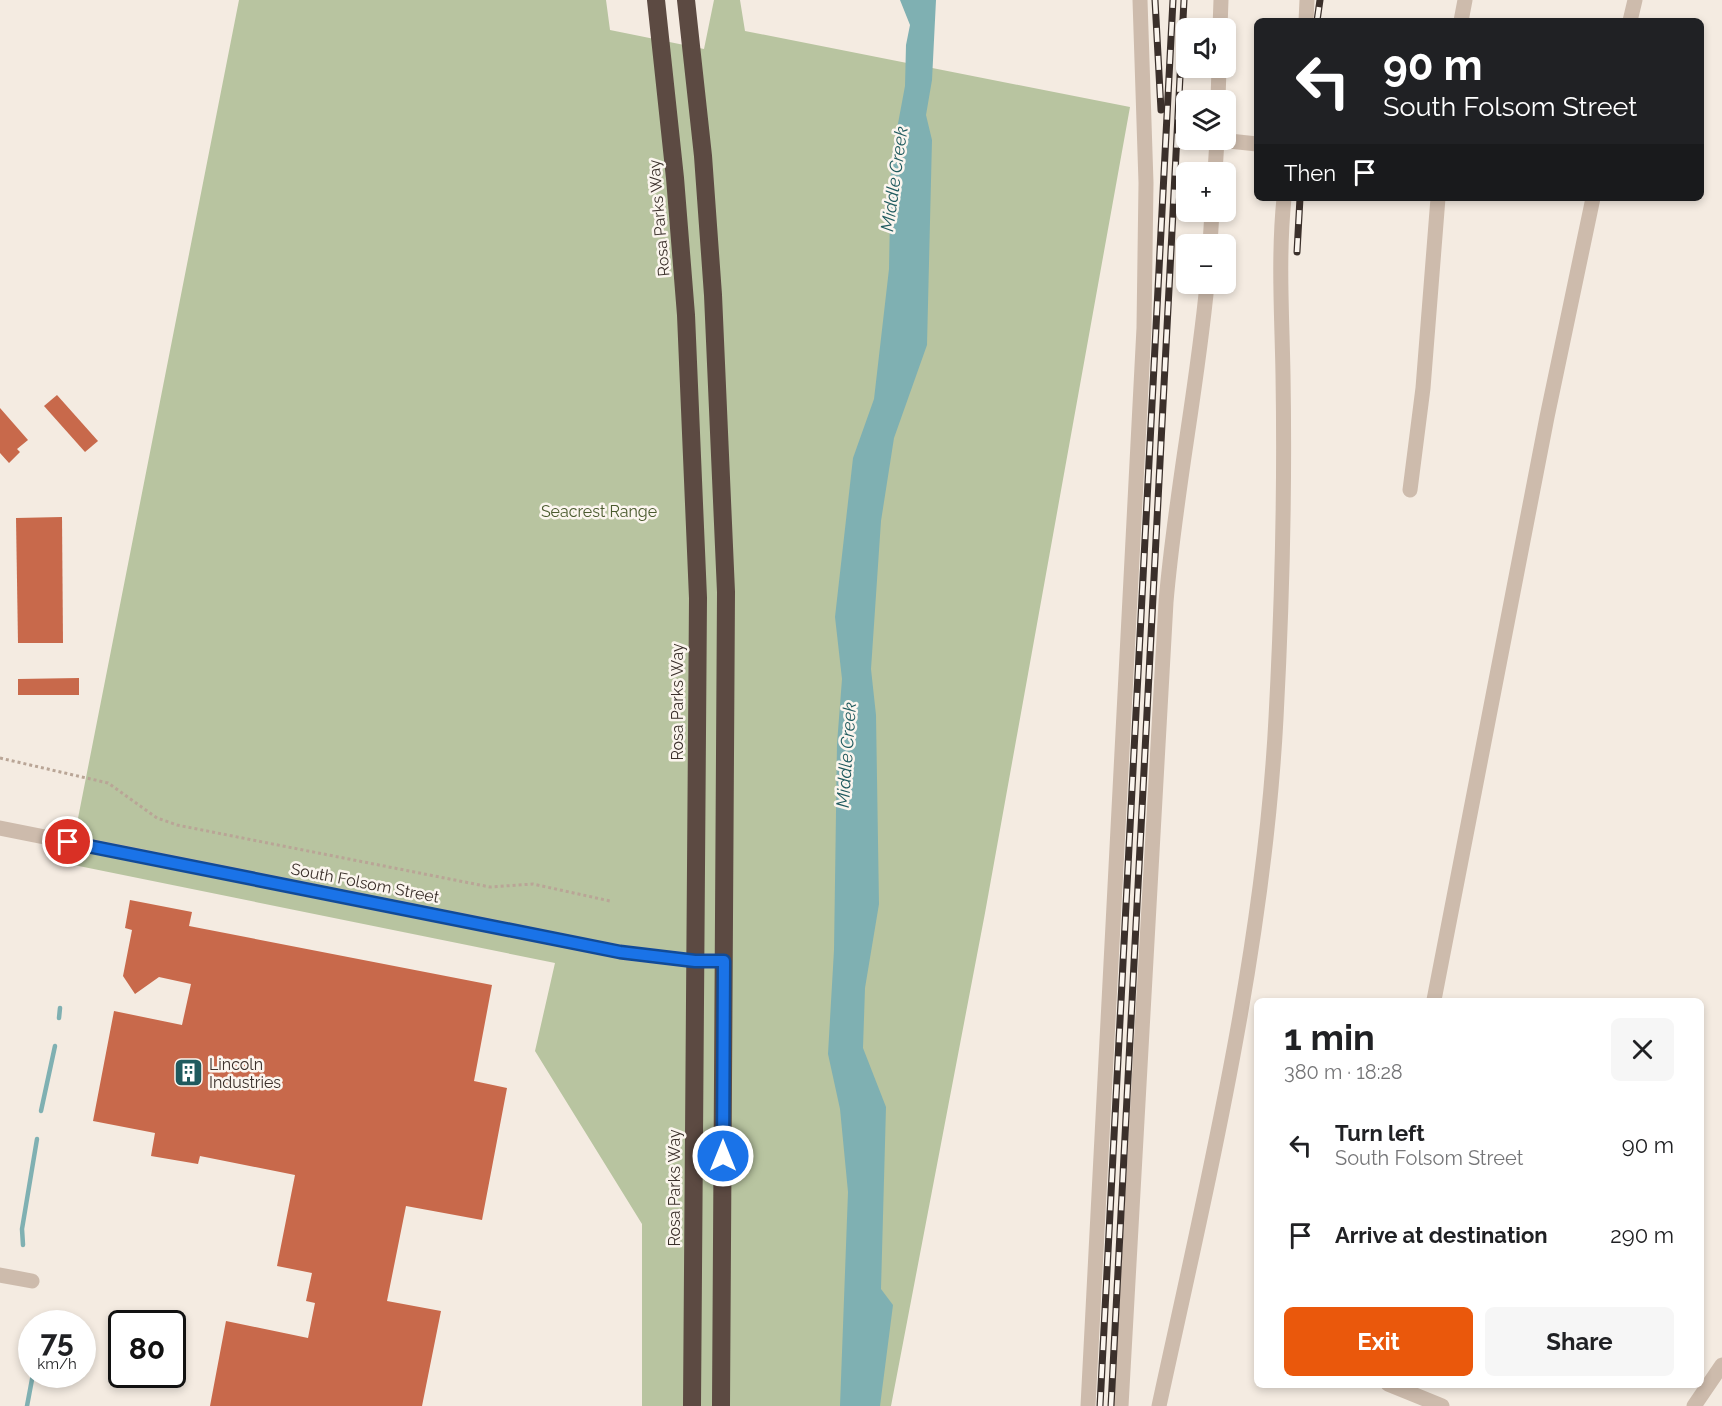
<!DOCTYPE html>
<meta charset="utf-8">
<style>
:root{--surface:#fff;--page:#f6f6f6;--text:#202124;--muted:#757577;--accent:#ea580c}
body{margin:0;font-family:Raleway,sans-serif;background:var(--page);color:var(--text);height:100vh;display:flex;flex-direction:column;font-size:22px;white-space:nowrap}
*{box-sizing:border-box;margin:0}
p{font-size:20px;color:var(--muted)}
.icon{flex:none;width:33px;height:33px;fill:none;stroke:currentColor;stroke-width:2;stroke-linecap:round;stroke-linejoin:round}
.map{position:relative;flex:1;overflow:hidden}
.side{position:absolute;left:1254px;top:998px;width:450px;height:390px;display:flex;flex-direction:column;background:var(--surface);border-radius:9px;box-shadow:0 3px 9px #0003}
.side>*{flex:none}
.hud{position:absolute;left:1254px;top:18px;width:450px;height:183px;border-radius:9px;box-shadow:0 3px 9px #0003;background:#202124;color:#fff;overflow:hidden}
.buttons{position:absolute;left:1176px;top:18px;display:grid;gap:12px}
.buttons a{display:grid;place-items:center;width:60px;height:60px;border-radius:9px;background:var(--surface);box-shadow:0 3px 9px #0003;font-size:30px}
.speed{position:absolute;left:18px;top:1310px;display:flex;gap:12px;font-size:30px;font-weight:700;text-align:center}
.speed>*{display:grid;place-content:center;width:78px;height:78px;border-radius:50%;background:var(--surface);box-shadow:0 3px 9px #0003;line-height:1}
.speed small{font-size:15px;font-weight:400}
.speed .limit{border:3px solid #111;border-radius:9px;background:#fff;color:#111}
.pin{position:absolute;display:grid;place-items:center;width:51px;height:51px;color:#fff;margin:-26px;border:3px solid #fff;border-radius:50%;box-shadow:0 2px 6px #0007}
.me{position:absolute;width:66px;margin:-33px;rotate:0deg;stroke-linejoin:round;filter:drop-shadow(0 0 4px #0008)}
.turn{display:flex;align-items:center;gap:21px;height:126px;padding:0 30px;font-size:27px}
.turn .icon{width:78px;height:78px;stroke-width:2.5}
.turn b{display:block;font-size:42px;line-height:51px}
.then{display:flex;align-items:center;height:57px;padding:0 30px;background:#0003;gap:12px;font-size:22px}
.round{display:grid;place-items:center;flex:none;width:63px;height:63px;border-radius:9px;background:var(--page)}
.overview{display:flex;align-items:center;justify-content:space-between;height:102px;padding:0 30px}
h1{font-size:36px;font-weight:700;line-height:45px}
.primary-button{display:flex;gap:12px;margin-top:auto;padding:12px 30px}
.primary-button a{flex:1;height:69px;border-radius:9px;background:var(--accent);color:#fff;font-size:24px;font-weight:700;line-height:69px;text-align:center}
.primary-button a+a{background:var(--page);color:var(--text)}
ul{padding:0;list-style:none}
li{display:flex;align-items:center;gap:18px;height:90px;padding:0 30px}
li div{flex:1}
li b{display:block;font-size:22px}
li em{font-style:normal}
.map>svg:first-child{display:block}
</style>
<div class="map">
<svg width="1722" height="1406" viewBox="0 0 1722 1406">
<rect width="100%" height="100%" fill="#f4ebe1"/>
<path fill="#b8c4a0" d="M239,0H606L610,30L704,49L714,0H740L745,31L1130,107L985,913L891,1406H642V1224L535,1051L555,963L69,864Z"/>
<path fill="#7fb0b2" d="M900,0H936L932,80L926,115L932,140L927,345L894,438L881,521L871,669L876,715L879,904L865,988L863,1048L886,1107L881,1289L893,1305L880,1406H840L848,1192L840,1109L828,1054L834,950L837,744L842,679L835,617L853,458L874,399L889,269L891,161L905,86L906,45L910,25Z"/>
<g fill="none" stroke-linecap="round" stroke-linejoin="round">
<g stroke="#7fb0b2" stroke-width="4.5">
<path d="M59,1018L60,1008"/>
<path d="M41,1111L55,1046"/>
<path d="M23,1245L22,1229L37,1139"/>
<path d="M27,1406L33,1374"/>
</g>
</g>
<g fill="#c8694b">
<path d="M57,395L98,441L85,452L44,406Z"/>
<path d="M0,408L28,440L17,449L20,452L9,463L0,453Z"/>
<path d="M62,517L63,643H18L16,518Z"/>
<path d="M79,678V695H18V679Z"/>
<path d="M130,900L192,912L189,926L492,985L474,1081L507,1088L482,1220L406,1206L387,1301L441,1311L422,1406H210L226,1321L308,1338L315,1303L306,1301L312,1273L277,1266L295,1175L200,1156L198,1164L151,1156L155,1133L93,1121L114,1011L182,1025L191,984L159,977L135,994L123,976L132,930L125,928Z"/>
</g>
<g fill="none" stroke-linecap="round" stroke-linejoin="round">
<path stroke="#b9a596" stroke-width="3" stroke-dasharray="3 3" stroke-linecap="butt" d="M0,758L108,783L157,818L177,825L490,887L533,884L610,901"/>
<g stroke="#cdbbac" stroke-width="15">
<path d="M1306,21L1307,0"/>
<path d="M1461,21L1465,0"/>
<path d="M1630,21L1635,0"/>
<path d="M1220,28L1221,0"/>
<path d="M1218,100L1219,68"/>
<path d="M1220,140L1257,144"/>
<path d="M1215,172L1217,140"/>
<path d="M1210,244L1212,212"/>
<path d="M1410,490L1423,388L1438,198"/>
<path d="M0,828L620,952L695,961H724"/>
<path d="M1434,1000L1547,417L1593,198"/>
<path d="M0,1275L32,1281"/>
<path d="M1388,1384L1442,1406"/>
<path d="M1088,1406L1144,328L1146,183L1140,0"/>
<path d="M1121,1406L1166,602C1175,495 1197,390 1207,284"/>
<path d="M1159,1406C1208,1180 1264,949 1276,718C1282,605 1285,489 1283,375C1282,316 1278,258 1284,198"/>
<path d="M1694,1406L1722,1365"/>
</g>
<g stroke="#5c4a42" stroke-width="18">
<path d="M656,0L675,178L686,315L698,598L692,1406"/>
<path d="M686,0L703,156L713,295L726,592L721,1406"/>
</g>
<defs>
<g id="rail">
<path d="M1155,0L1161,110"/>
<path d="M1317,21L1320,0"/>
<path d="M1297,252L1300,198"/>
<path d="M1100,1406L1173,0"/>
<path d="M1111,1406L1184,0"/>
</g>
</defs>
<use href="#rail" stroke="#3b302b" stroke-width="7"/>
<use href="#rail" stroke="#fbf5ee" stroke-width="4.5" stroke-dasharray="14" stroke-linecap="butt"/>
</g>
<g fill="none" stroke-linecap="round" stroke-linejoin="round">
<defs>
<path id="route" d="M68,842L620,952L695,961H724L723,1156"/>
</defs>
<use href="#route" stroke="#114b97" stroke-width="15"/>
<use href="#route" stroke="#1a73e8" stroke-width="10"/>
</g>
<defs>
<symbol id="building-square" viewBox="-11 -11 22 22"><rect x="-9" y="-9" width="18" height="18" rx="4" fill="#1f5a5e" stroke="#fbf5ee"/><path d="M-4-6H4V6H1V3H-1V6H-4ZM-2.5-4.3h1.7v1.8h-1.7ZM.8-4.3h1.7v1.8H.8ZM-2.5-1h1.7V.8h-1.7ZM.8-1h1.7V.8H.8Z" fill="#fff"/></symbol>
</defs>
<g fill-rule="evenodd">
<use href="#building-square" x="172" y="1056" width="33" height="33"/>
</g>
<g text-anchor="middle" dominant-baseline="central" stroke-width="5" stroke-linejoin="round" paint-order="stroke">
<g font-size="16" fill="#3b302b" stroke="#fbf5ee">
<text transform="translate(659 218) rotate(-95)">Rosa Parks Way</text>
<text transform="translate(677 702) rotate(-90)">Rosa Parks Way</text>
<text transform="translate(365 883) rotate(11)">South Folsom Street</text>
<text transform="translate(674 1188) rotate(-90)">Rosa Parks Way</text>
</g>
<g font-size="16" fill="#4a5a2e" stroke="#fbf5ee">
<text x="599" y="511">Seacrest Range</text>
</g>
<g font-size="16" fill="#3b302b" stroke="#fbf5ee" text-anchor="start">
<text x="209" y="1064">Lincoln<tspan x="209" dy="18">Industries</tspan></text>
</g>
<g font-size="18" font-style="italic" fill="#1f5a5e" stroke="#fbf5ee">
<text transform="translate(894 179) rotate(-82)">Middle Creek</text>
<text transform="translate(846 755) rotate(-86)">Middle Creek</text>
</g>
</g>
</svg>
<div class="buttons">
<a><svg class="icon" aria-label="sound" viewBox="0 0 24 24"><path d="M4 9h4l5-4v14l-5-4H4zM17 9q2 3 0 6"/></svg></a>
<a><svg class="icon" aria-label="layers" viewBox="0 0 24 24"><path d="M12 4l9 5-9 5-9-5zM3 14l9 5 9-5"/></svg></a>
<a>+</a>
<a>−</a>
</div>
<div class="speed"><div>75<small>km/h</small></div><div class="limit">80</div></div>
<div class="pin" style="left:68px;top:842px;background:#d93025"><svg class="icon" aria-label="arrive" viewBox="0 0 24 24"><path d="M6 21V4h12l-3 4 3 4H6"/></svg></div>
<svg class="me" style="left:723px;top:1156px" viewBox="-20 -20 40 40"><circle r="17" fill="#1a73e8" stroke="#fff" stroke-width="3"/><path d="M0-11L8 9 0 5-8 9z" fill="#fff"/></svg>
<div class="hud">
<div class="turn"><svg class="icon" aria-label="left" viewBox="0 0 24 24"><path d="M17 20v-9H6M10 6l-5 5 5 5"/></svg><div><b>90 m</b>South Folsom Street</div></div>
<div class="then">Then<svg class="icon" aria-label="arrive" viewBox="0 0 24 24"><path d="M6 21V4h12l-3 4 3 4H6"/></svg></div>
</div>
<section class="side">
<div class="overview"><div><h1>1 min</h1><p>380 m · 18:28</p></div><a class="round"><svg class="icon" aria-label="close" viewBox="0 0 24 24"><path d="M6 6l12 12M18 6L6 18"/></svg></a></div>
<ul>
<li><svg class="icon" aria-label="left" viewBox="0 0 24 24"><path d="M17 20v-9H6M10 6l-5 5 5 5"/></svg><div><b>Turn left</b><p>South Folsom Street</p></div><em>90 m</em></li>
<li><svg class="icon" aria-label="arrive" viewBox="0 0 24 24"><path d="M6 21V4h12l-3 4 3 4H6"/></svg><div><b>Arrive at destination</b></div><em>290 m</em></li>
</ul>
<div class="primary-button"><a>Exit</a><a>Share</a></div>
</section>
</div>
